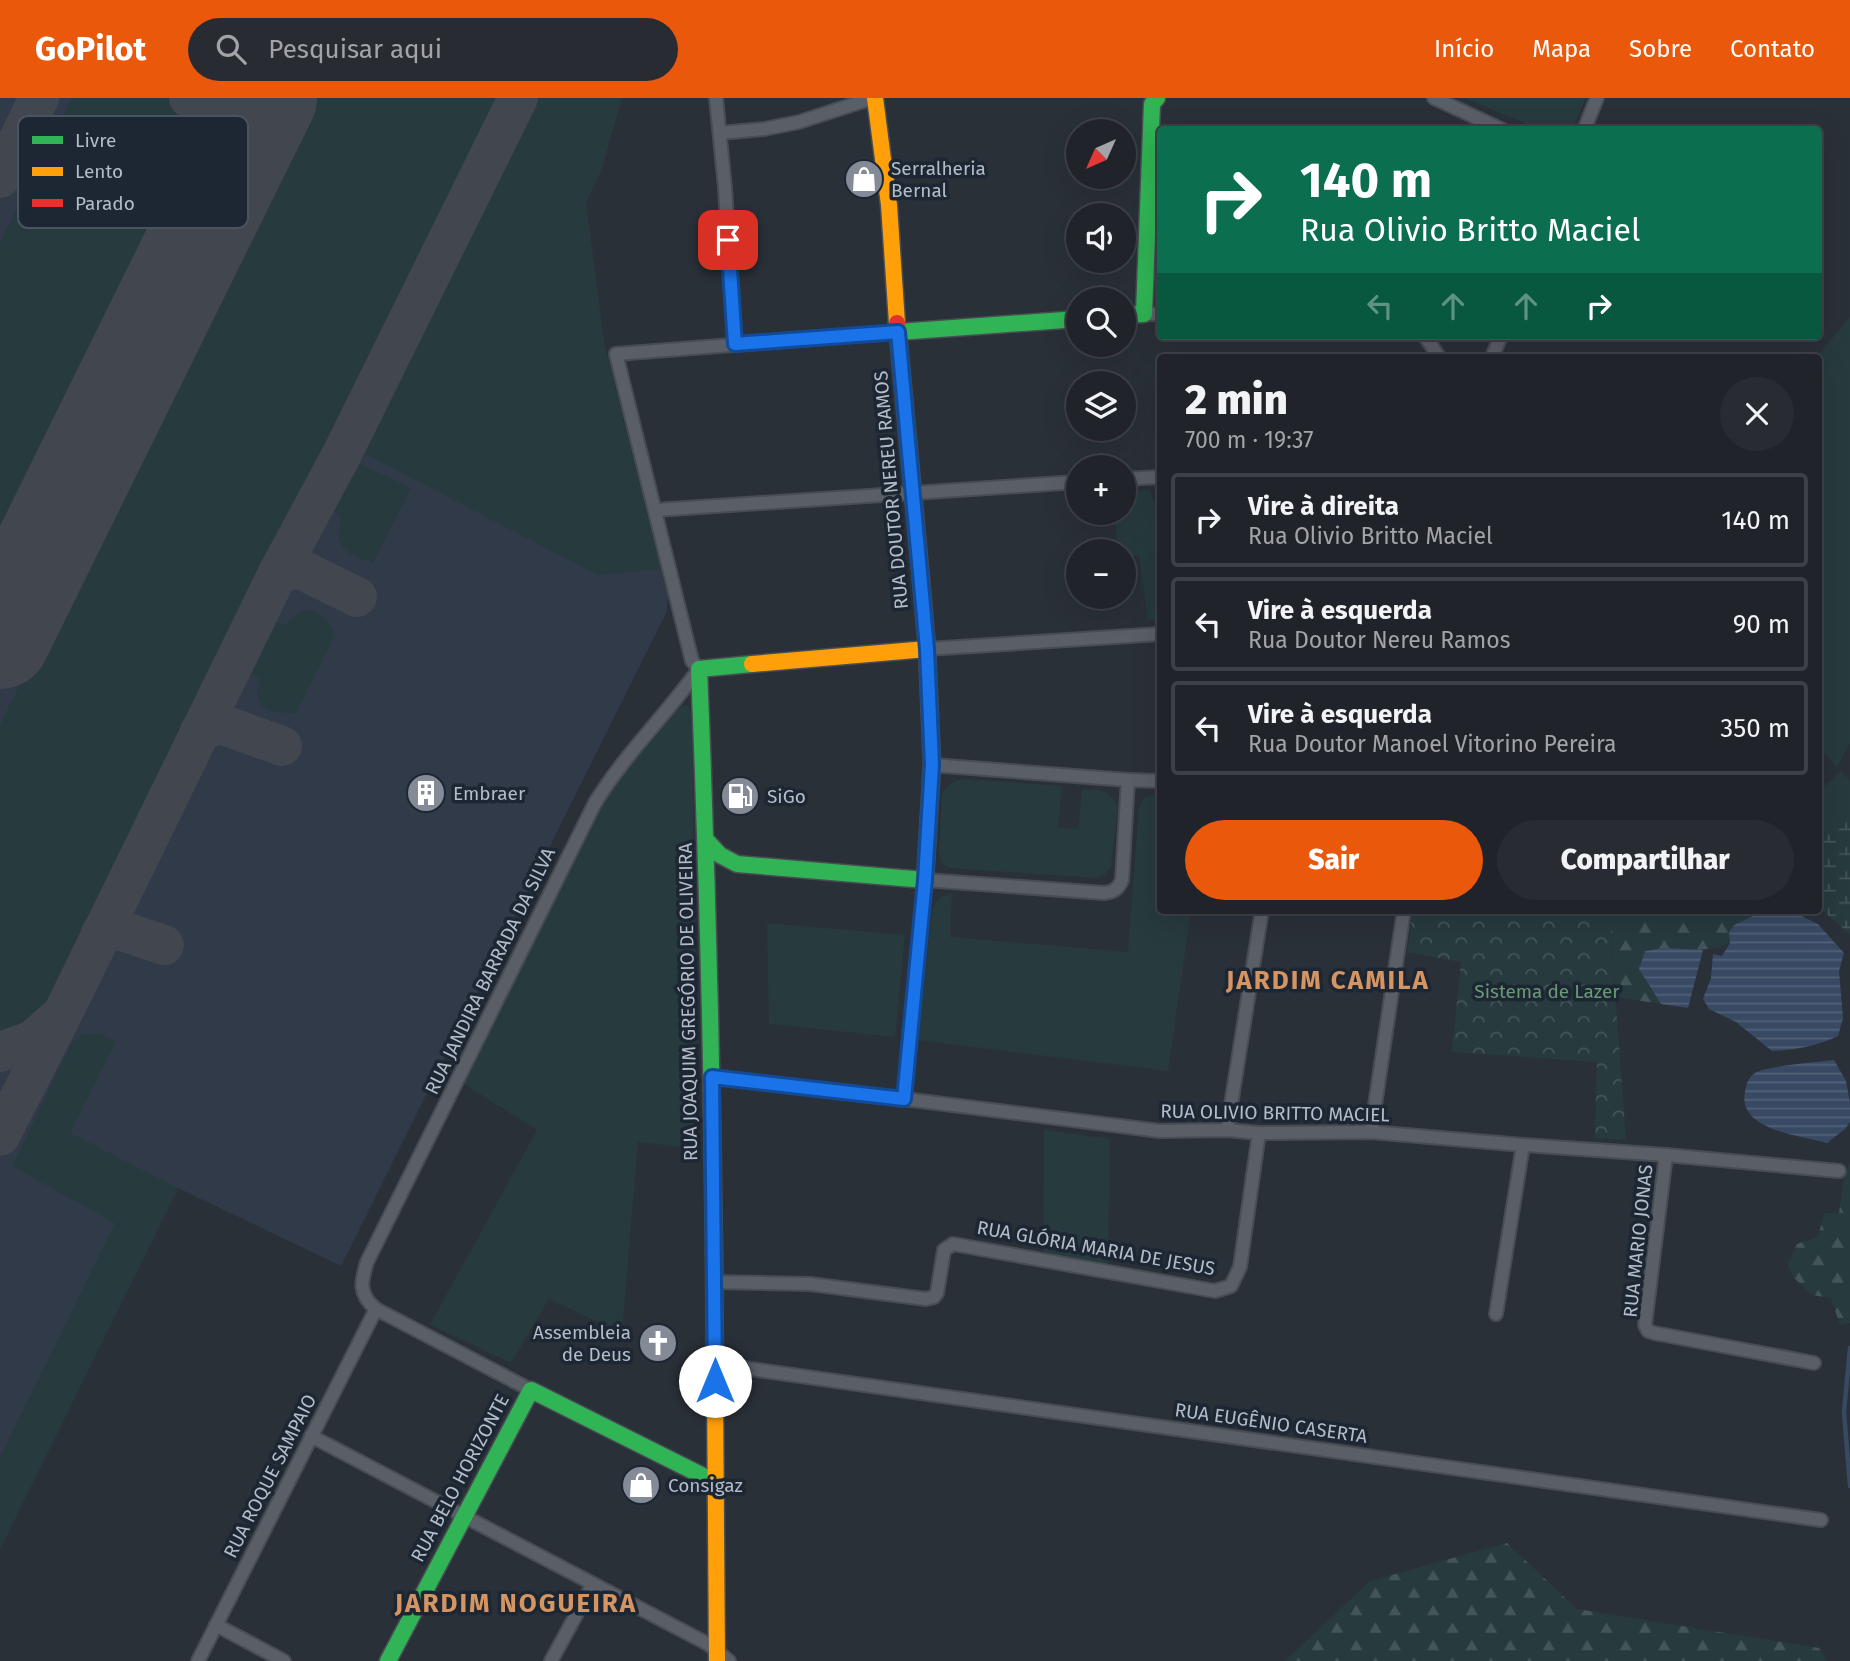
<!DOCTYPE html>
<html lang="pt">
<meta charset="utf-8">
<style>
:root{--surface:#20242a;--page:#282c32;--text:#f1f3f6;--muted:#a2a4a8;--line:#3d4147;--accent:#ea580c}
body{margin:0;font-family:"Fira Sans",sans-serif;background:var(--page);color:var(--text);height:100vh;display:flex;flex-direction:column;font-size:26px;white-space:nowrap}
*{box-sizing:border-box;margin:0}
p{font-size:23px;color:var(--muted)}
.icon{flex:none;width:38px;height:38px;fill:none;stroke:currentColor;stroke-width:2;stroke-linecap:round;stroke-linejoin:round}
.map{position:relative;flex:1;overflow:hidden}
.panel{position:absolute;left:1157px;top:256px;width:665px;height:560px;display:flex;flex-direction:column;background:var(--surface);border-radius:7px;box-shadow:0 7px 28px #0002,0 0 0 2px var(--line)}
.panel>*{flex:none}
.top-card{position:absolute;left:1157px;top:28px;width:665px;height:214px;border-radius:7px;box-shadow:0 7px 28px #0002,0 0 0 2px var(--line);background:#0b6e4f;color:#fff;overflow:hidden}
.needle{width:46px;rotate:225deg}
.controls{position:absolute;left:1066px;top:21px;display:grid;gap:14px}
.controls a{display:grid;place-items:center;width:70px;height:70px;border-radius:50%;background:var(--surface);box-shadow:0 7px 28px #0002,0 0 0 2px var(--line);font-size:35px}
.pin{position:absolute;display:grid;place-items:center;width:60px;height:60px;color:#fff;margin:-30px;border-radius:14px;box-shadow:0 4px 10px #0006}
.me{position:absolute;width:77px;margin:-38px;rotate:0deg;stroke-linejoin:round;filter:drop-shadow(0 0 5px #0008)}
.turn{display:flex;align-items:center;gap:24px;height:147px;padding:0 28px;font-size:32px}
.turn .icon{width:91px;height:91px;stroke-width:2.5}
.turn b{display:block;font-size:49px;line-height:60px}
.lanes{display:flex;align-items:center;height:66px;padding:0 28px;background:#0003;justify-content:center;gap:35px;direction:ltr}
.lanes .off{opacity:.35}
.round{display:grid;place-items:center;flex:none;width:74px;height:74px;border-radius:37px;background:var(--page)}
.head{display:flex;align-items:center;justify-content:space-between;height:119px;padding:0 28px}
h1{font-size:42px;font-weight:800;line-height:52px}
.button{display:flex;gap:14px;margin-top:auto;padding:14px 28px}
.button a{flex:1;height:80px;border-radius:42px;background:var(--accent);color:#fff;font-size:28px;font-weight:800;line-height:80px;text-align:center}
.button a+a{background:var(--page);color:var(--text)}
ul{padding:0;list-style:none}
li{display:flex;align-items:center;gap:21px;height:94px;margin:0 14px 10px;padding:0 14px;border:4px solid var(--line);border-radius:7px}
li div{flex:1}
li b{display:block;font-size:26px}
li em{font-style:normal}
header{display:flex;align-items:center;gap:42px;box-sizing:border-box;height:98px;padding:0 35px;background:var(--accent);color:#fff}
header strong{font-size:33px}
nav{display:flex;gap:38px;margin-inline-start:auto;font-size:24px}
.search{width:490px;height:63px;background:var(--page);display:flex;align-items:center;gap:18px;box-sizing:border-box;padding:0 24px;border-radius:38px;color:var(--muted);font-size:26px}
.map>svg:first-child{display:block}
</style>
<header>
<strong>GoPilot</strong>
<div class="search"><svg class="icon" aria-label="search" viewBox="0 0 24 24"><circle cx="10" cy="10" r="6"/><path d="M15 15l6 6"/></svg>Pesquisar aqui</div>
<nav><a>Início</a><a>Mapa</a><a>Sobre</a><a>Contato</a></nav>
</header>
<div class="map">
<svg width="1850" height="1563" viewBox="0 0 1850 1563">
<defs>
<pattern id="forest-firs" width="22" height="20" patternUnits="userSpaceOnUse" patternTransform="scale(1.75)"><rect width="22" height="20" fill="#273a3e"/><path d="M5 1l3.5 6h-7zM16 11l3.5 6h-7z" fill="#445559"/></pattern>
<pattern id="wetland-marsh" width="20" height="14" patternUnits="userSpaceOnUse" patternTransform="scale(1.75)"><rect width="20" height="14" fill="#273a3e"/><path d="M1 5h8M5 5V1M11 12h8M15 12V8" fill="none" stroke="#445559"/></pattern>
<pattern id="park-crowns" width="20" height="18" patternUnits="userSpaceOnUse" patternTransform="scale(1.75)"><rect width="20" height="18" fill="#273a3e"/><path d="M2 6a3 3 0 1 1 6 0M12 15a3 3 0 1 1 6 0" fill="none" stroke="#445559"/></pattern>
<pattern id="water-rules" width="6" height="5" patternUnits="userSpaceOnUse" patternTransform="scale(1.75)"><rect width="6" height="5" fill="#384963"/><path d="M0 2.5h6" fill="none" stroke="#526178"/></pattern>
</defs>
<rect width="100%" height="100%" fill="#2a3038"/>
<path fill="#313a48" d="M0,0H622L602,70L586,105L604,245L668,501L666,515L653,541L341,1168L178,1090L0,1451Z"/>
<g fill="#273a3e">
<path d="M72,0H238L0,483V145Z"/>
<path d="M309,0H500L57,897C43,919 28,934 0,934V627Z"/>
<path d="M537,0H622L602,70L586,105L604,245L661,471L598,477L362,354Z"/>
<path d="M1465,0H1586L1572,31H1538Z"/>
<path d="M1850,219V645L1837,669L1818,648V259H1816Z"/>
<path d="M358,365L411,390L373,465C360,460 339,455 339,437C338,432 341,425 341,419L334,413Z"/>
<path d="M1150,392L1160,425V521L1148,522L1139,457L1124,460V453H1118L1115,415H1124V393Z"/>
<path d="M310,512C324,516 329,525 335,537L296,615C269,615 253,612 259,581L252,575L276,524L285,527L300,514Z"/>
<path d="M686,607L692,612L698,1051L638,1044L622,1235L549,1201L511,1265L430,1227L537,1032L464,986L601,711L625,671L679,609Z"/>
<path d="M1841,673L1850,683V711L1821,739L1818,736V694Z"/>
<path d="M963,681L1062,688L1058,730L1078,731L1082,692C1102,692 1107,691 1118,708L1111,769L1105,776L1097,780L949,770L942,764L939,757L942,695C948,687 953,683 963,681Z"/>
<path d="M1160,695V812H1191L1168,973L918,942L932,815C935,803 939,798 952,796L950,839L1128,854L1139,710L1144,700Z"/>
<path d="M767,825L905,837L895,939L769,926Z"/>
<path d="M85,936H98L116,943L70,1035L178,1090L0,1451V1359L115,1125L12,1068L73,943Z"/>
<path d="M1044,1032L1110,1041L1108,1170L1043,1157Z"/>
</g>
<g fill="url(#forest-firs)">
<path d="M1609,812H1766L1734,827L1730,834V845C1703,857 1673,849 1645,853L1639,871L1661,906L1616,899Z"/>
<path d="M1850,1065V1225L1840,1227L1831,1200L1812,1197L1793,1179L1788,1166L1797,1146L1818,1139L1824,1115H1839L1844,1080Z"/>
<path d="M1507,1445L1577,1511L1819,1550L1827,1563H1285L1370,1483Z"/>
</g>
<path fill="url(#wetland-marsh)" d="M1850,711V836L1818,809V742Z"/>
<path fill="url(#park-crowns)" d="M1413,812H1609L1626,1042L1595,1040L1597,964L1452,954L1461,864L1407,854Z"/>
<g fill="url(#water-rules)">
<path d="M1766,812H1789L1818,826L1844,855L1839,873L1843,920L1838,938C1817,948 1796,952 1772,953L1736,924L1709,911L1703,901L1711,880L1713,856L1722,858L1730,845L1729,834L1734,827Z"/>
<path d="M1665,850L1703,852L1688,910L1661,906L1639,871L1645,853Z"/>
<path d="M1834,962L1846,983L1850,1005V1024L1845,1031L1827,1045C1801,1038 1737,1032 1745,994C1746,987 1748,979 1755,975C1767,968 1817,964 1834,962Z"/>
</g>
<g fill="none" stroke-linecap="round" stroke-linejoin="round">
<path stroke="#384963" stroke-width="4.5" d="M1850,1250L1844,1314L1850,1388"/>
<g stroke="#42464e" stroke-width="40">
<path d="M189,0C208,9 226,30 229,51C230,60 228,70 228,79"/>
<path d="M196,3L224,11L254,0"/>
<path d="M0,80L39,0"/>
<path d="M278,475L298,470L357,499"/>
<path d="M200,633L221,626L282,648"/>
<path d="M101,835L119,832L164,847"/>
<path d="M0,954L33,942L58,920"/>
<path d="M0,1038L63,915L278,475L342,356L518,0"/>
</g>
<path stroke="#42464e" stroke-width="100" d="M0,541L267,0"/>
<defs>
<g id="street">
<path d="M716,0L725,90L735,246"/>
<path d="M1434,0L1503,32"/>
<path d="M1584,32L1597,0"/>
<path d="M720,35L764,31L799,24L873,0"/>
<path d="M1144,216H1160"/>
<path d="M1425,238L1439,259"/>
<path d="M1492,259L1501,238"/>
<path d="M1124,381L1160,379"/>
<path d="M656,412L1078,384"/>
<path d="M927,551L1160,536"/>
<path d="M932,667L1128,682L1160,683"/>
<path d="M712,979L904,1001L1160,1033L1227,1032L1259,1035L1371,1034L1523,1047L1666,1057L1839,1073"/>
<path d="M904,1001L925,782L1104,795C1114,794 1118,791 1122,782L1128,682"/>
<path d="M1227,1032L1262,812"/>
<path d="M1371,1034L1404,812"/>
<path d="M1666,1057L1645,1227L1648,1233L1654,1235L1814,1265"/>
<path d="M714,1184L810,1186L926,1201L934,1199L937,1195L944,1152L953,1146L1215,1193L1231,1188L1240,1169L1259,1035"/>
<path d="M1496,1216L1523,1047"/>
<path d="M715,1266L1821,1422"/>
<path d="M531,1292L376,1211C358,1196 361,1184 367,1164L595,705C625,656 666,617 699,571L692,563L616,256L898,234"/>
<path d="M311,1338L708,1546L729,1563"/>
<path d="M216,1527L284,1563"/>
<path d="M198,1563L376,1211"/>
<path d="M551,1563L593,1486"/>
</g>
<g id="fast">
<path d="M1124,217L1144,216L1152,6L1157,0"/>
<path d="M898,234L1078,221"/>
<path d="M706,742L720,757L737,766L925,782L932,667L927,551L921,482"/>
<path d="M714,1157C712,961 707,766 699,571L752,566"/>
<path d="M388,1563L531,1292L717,1385"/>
</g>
<g id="slow">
<path d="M875,0L889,107L897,225"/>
<path d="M752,566L927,551"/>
<path d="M714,1157L717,1563"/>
</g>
<path id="jam" d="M897,225L921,482"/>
</defs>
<use href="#street" stroke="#484c53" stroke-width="16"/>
<use href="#fast" stroke="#484c53" stroke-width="19"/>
<use href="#slow" stroke="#484c53" stroke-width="19"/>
<use href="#jam" stroke="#484c53" stroke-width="19"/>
<use href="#street" stroke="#5a5e66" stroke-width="12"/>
<use href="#fast" stroke="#30b455" stroke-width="16"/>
<use href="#slow" stroke="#ff9f0a" stroke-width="16"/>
<use href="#jam" stroke="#e5322d" stroke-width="16"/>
</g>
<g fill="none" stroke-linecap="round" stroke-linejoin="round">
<defs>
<path id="route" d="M715,1283L712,979L904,1001L925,782L932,667L927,551L898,234L735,246L728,142"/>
</defs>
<use href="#route" stroke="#114b97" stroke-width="18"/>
<use href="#route" stroke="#1a73e8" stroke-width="12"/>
</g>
<defs>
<symbol id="shop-disc" viewBox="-11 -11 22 22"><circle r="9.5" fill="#848b96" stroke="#1d2633"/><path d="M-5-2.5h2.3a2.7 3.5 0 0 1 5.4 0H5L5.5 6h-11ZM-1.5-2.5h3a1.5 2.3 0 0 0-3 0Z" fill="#fff"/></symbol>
<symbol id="building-disc" viewBox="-11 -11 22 22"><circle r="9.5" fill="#848b96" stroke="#1d2633"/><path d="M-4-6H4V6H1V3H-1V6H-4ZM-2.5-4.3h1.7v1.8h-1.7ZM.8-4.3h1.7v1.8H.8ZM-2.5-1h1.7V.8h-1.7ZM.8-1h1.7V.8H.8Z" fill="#fff"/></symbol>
<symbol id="fuel-disc" viewBox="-11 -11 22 22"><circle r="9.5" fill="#848b96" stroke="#1d2633"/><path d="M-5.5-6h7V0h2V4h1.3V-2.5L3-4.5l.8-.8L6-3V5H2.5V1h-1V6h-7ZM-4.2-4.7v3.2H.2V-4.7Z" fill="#fff"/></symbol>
<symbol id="church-disc" viewBox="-11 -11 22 22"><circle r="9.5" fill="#848b96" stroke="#1d2633"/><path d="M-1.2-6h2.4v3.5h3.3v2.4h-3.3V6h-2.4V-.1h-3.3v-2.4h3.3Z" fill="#fff"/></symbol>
</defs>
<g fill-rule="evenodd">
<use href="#shop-disc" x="842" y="59" width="44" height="44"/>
<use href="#building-disc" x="404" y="673" width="44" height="44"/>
<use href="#fuel-disc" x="718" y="676" width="44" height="44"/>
<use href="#church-disc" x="636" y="1223" width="44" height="44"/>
<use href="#shop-disc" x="619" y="1365" width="44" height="44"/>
</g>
<g text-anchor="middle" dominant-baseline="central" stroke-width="7" stroke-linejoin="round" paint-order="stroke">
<g font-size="19" fill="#b4bcc9" stroke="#1d2633" text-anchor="start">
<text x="891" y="70">Serralheria<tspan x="891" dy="22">Bernal</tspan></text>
<text x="453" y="695">Embraer</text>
<text x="767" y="698">SiGo</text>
<text x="631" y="1234" text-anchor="end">Assembleia<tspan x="631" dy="22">de Deus</tspan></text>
<text x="668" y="1387">Consigaz</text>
</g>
<g font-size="19" fill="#b4bcc9" stroke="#1d2633">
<text transform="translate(891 392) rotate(-95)">RUA DOUTOR NEREU RAMOS</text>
<text transform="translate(490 873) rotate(-64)">RUA JANDIRA BARRADA DA SILVA</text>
<text transform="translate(688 904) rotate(-91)">RUA JOAQUIM GREGÓRIO DE OLIVEIRA</text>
<text transform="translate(1275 1015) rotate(1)">RUA OLIVIO BRITTO MACIEL</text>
<text transform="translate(1638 1143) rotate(-84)">RUA MARIO JONAS</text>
<text transform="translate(1096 1150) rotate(10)">RUA GLÓRIA MARIA DE JESUS</text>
<text transform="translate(1271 1325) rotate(8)">RUA EUGÊNIO CASERTA</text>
<text transform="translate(270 1378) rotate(-63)">RUA ROQUE SAMPAIO</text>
<text transform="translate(460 1380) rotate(-62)">RUA BELO HORIZONTE</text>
</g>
<g font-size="19" fill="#6b9a76" stroke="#1d2633">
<text x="1547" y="893">Sistema de Lazer</text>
</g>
<g font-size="26" font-weight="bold" letter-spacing="2" fill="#d59563" stroke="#1d2633">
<text x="1328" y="882">JARDIM CAMILA</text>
<text x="516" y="1505">JARDIM NOGUEIRA</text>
</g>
</g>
<rect x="18" y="18" width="230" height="112" rx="10" fill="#1d2633" stroke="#4a5360" stroke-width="2"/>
<rect x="32" y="38" width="31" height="8" fill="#30b455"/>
<rect x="32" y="69" width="31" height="9" fill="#ff9f0a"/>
<rect x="32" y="101" width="31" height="8" fill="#e5322d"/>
<g font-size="19" fill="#b4bcc9">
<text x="75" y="49">Livre</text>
<text x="75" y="80">Lento</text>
<text x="75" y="112">Parado</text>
</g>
</svg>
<div class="controls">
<a><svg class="needle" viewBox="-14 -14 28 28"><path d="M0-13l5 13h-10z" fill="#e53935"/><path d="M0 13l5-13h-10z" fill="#a2a4a8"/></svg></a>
<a><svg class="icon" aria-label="sound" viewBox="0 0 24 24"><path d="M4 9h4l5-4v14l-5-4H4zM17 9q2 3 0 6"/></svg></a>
<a><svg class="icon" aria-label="search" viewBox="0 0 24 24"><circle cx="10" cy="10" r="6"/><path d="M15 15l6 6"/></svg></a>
<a><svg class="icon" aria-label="layers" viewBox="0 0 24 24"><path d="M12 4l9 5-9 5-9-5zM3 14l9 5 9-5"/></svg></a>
<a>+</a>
<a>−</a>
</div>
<div class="pin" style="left:728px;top:142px;background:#d93025"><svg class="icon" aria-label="arrive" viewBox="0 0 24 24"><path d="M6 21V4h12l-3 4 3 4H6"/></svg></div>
<svg class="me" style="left:715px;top:1283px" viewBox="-20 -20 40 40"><circle r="19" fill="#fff"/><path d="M0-13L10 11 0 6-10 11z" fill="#1a73e8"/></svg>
<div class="top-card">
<div class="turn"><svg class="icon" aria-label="right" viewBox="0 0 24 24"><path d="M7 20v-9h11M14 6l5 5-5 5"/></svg><div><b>140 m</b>Rua Olivio Britto Maciel</div></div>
<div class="lanes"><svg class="icon off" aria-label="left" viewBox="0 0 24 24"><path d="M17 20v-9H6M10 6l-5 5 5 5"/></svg><svg class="icon off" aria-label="ahead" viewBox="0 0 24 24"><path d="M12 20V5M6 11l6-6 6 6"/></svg><svg class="icon off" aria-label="ahead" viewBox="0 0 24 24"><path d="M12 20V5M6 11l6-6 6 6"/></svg><svg class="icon" aria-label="right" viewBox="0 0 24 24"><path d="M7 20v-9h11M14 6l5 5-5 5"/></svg></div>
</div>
<section class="panel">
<div class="head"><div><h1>2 min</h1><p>700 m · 19:37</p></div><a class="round"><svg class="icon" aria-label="close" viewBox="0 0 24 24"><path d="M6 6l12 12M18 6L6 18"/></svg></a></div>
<ul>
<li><svg class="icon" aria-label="right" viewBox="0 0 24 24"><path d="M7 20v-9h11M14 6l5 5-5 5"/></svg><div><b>Vire à direita</b><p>Rua Olivio Britto Maciel</p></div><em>140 m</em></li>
<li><svg class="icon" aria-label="left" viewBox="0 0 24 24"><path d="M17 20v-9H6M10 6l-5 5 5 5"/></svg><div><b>Vire à esquerda</b><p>Rua Doutor Nereu Ramos</p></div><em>90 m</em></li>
<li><svg class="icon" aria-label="left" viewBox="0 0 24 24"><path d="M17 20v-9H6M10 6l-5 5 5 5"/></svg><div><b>Vire à esquerda</b><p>Rua Doutor Manoel Vitorino Pereira</p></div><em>350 m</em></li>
</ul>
<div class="button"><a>Sair</a><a>Compartilhar</a></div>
</section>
</div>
